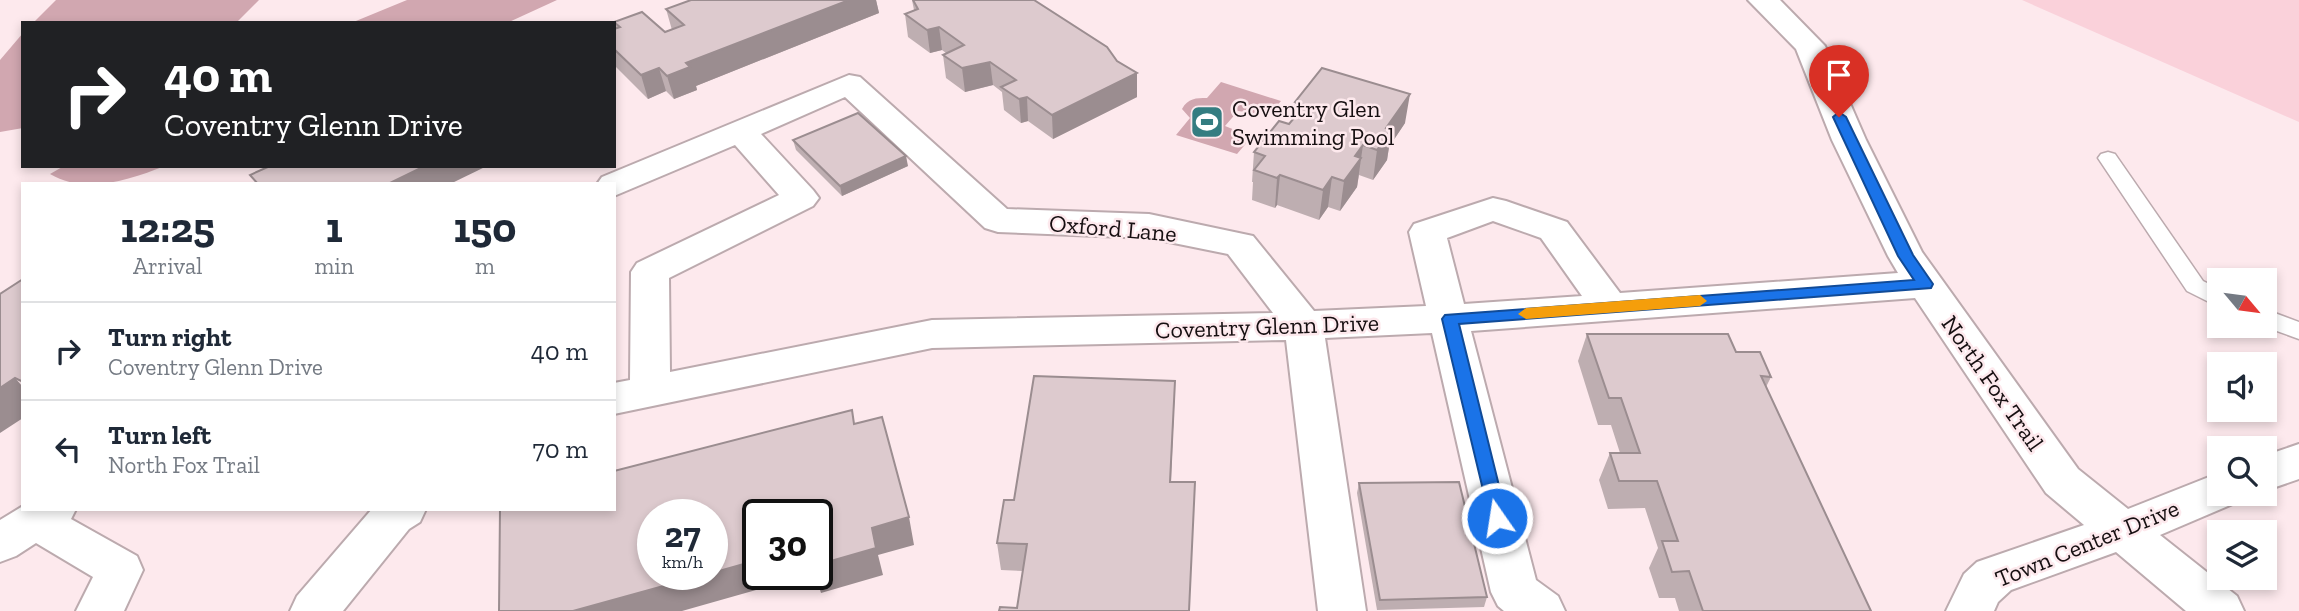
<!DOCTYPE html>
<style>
:root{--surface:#fff;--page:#f2f2f3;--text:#1f2937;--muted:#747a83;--line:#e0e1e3}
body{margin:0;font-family:"Zilla Slab",serif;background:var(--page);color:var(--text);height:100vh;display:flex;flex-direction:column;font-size:26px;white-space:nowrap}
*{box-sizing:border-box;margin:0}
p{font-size:23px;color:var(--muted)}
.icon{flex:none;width:38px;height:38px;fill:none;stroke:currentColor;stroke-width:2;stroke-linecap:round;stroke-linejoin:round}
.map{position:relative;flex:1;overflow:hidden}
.side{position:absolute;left:21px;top:182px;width:595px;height:329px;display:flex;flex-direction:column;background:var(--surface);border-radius:0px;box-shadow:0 4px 10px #0003}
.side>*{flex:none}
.hud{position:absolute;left:21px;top:21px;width:595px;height:147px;border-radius:0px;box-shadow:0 4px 10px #0003;background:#202124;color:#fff;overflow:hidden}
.needle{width:46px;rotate:119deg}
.fabs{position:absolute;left:2207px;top:268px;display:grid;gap:14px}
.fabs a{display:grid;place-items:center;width:70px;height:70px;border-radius:0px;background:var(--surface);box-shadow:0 4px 10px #0003;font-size:35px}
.speed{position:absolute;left:637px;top:499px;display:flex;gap:14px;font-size:35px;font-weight:700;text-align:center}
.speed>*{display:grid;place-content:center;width:91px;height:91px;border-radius:50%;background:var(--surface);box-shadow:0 4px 10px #0003;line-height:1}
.speed small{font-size:18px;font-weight:400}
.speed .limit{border:4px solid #111;border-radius:10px;background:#fff;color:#111}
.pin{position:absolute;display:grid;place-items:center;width:60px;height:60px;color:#fff;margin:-72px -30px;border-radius:50% 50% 50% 0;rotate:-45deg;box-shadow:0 0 7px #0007}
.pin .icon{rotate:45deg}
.me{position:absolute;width:77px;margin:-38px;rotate:347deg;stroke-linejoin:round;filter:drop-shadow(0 0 5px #0008)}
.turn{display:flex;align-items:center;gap:24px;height:147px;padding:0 28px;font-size:32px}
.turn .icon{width:91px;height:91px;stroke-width:2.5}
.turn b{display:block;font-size:49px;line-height:60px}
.eta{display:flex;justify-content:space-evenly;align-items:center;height:119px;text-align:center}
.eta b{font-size:42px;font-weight:700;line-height:49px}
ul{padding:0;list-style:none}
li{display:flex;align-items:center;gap:21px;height:98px;padding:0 28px;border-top:2px solid var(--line)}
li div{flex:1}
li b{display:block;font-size:26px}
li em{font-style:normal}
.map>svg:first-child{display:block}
</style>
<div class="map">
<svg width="2299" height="611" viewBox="0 0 2299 611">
<rect width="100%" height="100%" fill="#fde9ed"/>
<path fill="#fad1da" d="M2022,0H2299V122Z"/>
<g fill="#d1a7b0">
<path d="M56,0H332H259L236,23H33Z"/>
<path d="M407,0H557L507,23H351Z"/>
<path d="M23,33V128L0,132V60Z"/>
<path d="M1221,82L1281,101L1269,115L1238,111L1225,126L1240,132L1238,134L1249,140L1237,154L1176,135L1190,118L1182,109C1188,98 1196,98 1207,98Z"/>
<path d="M64,166H165C129,180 85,195 50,174Z"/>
</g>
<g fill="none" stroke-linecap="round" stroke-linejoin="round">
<defs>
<g id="lane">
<path d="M2108,152L2115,154L2203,281L2219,289V307L2187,291L2098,158L2101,154Z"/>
<path d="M2264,309L2299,322V339L2263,326Z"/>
</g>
<g id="street">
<path d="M1748,0H1780L1825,46L1866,140L1922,252L2078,469L2128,509L2219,473V494H2240L2235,503L2160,535L2237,596L2244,611H2186L2116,552L2011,590L1998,602L1994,611H1946L1964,574L1977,562L2084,525L2046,493L1915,298L1471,331L1536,580L1558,596L1565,611H1504L1498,606L1491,592L1432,333L1325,338L1366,611H1318L1286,340L932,348L614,414V383L630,380L631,272L637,263L779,195L735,145L614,196V184H597L602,177L849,75L860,77L1007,209L1149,214L1253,236L1314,311L1426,306L1409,232L1414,224L1493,198L1506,201L1567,222L1620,293L1898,273L1888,256L1832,140L1796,49ZM845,97L985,228L998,232L1149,238L1228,254L1273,313L932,320L670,372L669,278L813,206L819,198L813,190L761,134ZM1493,221L1541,238L1582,296L1464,304L1447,238Z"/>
<path d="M2299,444V479L2264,491V456Z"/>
<path d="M23,506V509H76L71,519L137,556L143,570L124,611H76L93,577L36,543L16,556L0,562V520Z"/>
<path d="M372,509H426L420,522L409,529L343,611H290L297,596Z"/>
</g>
</defs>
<use href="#lane" stroke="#bcaaae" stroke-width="3"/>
<use href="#street" stroke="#bcaaae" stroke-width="4"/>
<use href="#lane" fill="#fff" fill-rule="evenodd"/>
<use href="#street" fill="#fff" fill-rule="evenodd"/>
</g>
<g fill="#beaeb1">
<path d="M691,0H876L879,13L696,86L697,90L674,99L666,91L648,99L614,65V29H616L614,22L665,32L672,30L666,9Z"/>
<path d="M912,0H1034L1117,61L1137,73V97L1053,139L1028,121L1021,123L1004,110L1002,92L993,85L965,92L946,78L943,55L946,53L942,50L930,53L908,37L905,14L914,10Z"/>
<path d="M1295,102L1405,123L1389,147L1387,160L1373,180L1359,175L1357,187L1340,211L1328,207L1319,220L1277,205L1275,208L1252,200L1253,182H1252L1254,152L1289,124L1293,120Z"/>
<path d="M793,140L908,166L842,196L796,150Z"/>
<path d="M1587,334L1736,352L1771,377L1766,387L1871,611H1679L1675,598H1659L1649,568L1658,548L1645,508L1608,509L1599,480L1610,453H1620L1611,425H1598L1578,361Z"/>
<path d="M1175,381L1171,482L1017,608L1023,571L1001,570L997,543L1014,500Z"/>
<path d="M1359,483L1487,597L1484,607L1377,610L1357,493Z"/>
</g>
<g fill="#9b8d90">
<path d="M849,0H876L879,13L696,86L697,90L674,99L667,76L686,63Z"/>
<path d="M939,27L942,50L930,53L927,30Z"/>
<path d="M990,62L993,85L965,92L962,68Z"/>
<path d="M659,68L666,91L648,99L641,75Z"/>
<path d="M1137,73V97L1053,139L1052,115Z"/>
<path d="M1410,94L1405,123L1389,147L1387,160L1373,180L1377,150L1386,128Z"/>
<path d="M1027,97L1028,121L1021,123L1019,99Z"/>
<path d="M1363,145L1357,187L1340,211L1344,181L1355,156Z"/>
<path d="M906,156L908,166L842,196L840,186Z"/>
<path d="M425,166H487L450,184H388Z"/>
<path d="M1280,175L1277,205L1275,208L1277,178Z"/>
<path d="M1332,177L1328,207L1319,220L1323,190Z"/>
<path d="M15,378L23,387V418L0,433V388Z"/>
<path d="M1175,381L1174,409L1169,509L1170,482Z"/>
<path d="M909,517L914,545L878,555L883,575L821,593L815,574H817V565L872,528Z"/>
<path d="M758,560V574H813L682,611H573L707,574H712V573Z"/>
</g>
<g fill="#ddcace" stroke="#9b8d90" stroke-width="2">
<path d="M691,0H849L686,63L690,67L667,76L659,68L641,75L614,49V29L620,27L614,22L642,12L665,32L684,25L666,9Z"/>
<path d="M913,0H1034L1107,47L1117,61L1137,73L1052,115L1027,97L1019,99L1001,87L1016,80L990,62L962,68L943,55L964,45L939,27L927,30L905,14L918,9Z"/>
<path d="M1322,68L1410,94L1386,128L1391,130L1377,150L1363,145L1355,156L1361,158L1344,181L1332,177L1323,190L1280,175L1277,178L1254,170L1265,156L1254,152L1279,121L1289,124L1305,105L1295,102Z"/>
<path d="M858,113L906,156L840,186L793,140Z"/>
<path d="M270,166H425L388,184H258L250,175Z"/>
<path d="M23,279V380L21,381L15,378L0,388V294Z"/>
<path d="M1587,334H1728L1736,352H1760L1771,377L1761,376L1871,611H1703L1689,571L1672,572L1662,541H1678L1657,481H1619L1610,453H1640L1621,398H1609Z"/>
<path d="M1034,376L1175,381L1170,482H1195L1189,611H999L1000,607L1017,608L1027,544L997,543L1004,500H1014Z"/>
<path d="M852,410L854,424L882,417L909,517L872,528L876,548L817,565V514H758V560L712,573V514H653V574H707L573,611H499L500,509H614V471Z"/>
<path d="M1459,482L1487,597L1380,600L1359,483Z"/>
</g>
<path fill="#1a73e8" stroke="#114b97" stroke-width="2" d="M1839,112L1846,117L1913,255L1933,284L1931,288L1459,324L1507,518L1504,523L1497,525L1491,523L1442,319L1445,315L1914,280L1898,256L1833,117Z"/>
<path fill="#f59e0b" d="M1700,295L1707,301L1700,306L1526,319L1518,314L1526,308Z"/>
<defs>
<symbol id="stadium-square" viewBox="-11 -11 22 22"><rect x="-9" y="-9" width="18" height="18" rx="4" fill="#347d81" stroke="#fde9ed"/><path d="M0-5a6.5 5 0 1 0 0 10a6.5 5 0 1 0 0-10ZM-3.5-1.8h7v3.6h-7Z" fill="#fff"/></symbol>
</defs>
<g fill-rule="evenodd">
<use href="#stadium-square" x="1188" y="103" width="38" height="38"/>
</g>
<g text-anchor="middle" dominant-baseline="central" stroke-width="5" stroke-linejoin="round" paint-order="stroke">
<g font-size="24" fill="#160f11" stroke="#fde9ed" text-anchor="start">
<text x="1232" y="108">Coventry Glen<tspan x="1232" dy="28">Swimming Pool</tspan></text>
</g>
<g font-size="24" fill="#160f11" stroke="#fde9ed">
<text transform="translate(1113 228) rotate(5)">Oxford Lane</text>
<text transform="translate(1267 326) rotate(-2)">Coventry Glenn Drive</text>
<text transform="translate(1993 383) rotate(55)">North Fox Trail</text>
<text transform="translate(2087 543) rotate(-22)">Town Center Drive</text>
</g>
</g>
</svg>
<div class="fabs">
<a><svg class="needle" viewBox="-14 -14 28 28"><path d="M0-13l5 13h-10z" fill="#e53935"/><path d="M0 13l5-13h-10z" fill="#747a83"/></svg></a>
<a><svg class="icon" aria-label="sound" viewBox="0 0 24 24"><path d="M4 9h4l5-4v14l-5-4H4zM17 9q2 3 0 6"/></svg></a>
<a><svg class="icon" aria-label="search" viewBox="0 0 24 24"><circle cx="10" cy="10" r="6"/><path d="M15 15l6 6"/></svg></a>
<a><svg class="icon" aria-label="layers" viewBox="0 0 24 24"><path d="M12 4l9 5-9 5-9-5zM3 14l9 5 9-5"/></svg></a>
</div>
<div class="speed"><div>27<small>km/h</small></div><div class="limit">30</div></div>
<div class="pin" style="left:1839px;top:117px;background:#d93025"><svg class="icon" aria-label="arrive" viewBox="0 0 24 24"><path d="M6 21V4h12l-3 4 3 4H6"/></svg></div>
<svg class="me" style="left:1497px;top:518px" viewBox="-20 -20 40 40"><circle r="17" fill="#1a73e8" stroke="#fff" stroke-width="3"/><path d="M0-11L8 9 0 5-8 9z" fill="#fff"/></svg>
<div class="hud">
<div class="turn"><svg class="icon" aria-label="right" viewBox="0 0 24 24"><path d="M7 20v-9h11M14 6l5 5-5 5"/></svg><div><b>40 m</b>Coventry Glenn Drive</div></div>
</div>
<section class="side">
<div class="eta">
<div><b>12:25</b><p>Arrival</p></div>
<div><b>1</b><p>min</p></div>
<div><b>150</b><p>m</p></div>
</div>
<ul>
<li><svg class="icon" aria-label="right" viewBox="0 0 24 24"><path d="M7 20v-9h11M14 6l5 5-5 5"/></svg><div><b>Turn right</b><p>Coventry Glenn Drive</p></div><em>40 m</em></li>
<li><svg class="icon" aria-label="left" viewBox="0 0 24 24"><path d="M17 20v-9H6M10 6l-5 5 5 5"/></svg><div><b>Turn left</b><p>North Fox Trail</p></div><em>70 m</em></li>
</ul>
</section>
</div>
